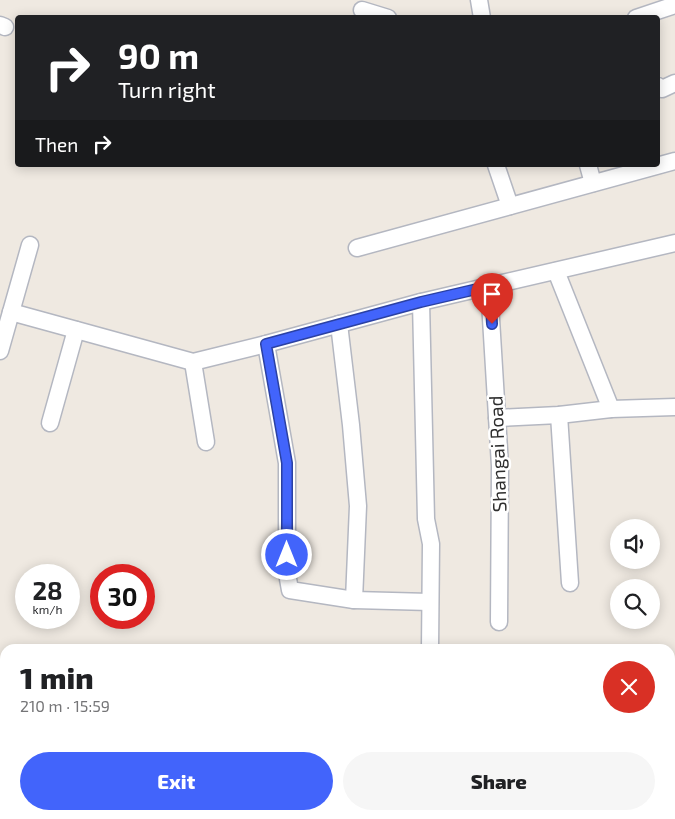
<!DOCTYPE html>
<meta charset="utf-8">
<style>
:root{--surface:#fff;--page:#f6f6f6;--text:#202124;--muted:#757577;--accent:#4264fb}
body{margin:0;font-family:"Exo 2",sans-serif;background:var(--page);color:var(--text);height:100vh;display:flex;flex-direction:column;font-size:19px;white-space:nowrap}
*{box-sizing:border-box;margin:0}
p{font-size:16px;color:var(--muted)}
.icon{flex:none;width:28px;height:28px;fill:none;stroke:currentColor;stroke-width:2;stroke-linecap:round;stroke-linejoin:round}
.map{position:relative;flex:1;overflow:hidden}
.drawer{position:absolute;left:0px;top:644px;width:675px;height:176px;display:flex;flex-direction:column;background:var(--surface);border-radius:15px 15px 0 0;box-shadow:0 2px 12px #0003}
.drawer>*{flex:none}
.hud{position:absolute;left:15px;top:15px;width:645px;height:152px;border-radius:5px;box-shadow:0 2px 12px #0003;background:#202124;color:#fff;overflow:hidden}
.fabs{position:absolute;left:610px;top:519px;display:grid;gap:10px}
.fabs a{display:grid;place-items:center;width:50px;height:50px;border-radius:50%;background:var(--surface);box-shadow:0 2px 12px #0003;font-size:25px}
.speed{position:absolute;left:15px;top:564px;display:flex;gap:10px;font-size:25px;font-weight:700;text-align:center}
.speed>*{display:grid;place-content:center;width:65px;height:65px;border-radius:50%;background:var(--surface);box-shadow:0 2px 12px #0003;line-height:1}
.speed small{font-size:12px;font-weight:400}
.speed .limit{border:8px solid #d22;background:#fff;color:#111}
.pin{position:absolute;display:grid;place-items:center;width:42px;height:42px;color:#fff;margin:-51px -21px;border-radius:50% 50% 50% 0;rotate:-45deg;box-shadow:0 0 5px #0007}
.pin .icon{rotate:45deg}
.me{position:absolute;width:55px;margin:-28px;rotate:0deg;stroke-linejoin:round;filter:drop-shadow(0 0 4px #0008)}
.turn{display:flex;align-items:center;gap:18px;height:105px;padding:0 20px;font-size:22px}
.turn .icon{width:65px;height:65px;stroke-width:2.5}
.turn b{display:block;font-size:35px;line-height:42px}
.then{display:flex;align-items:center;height:48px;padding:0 20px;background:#0003;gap:10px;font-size:19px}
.round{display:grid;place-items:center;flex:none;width:52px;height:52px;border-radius:26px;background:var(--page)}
.head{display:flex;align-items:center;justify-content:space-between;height:85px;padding:0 20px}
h1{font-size:30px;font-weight:800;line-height:38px}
.button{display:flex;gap:10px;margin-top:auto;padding:10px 20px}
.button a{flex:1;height:58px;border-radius:30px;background:var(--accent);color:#fff;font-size:20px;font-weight:800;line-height:58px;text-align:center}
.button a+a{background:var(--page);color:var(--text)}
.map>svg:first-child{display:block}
</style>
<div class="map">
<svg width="675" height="819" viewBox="0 0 675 819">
<rect width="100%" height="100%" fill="#efe9e1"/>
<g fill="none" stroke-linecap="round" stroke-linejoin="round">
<defs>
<g id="minor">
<path d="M479,0L482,18"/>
<path d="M362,10L388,18"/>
<path d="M636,18L675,5"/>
<path d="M0,25L5,27"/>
<path d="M658,86V88L662,89L675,83"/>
<path d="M496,165L510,206"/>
<path d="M588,165L593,183"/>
<path d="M357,248L675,161"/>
<path d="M556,271L611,409"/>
<path d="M489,286L500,466L499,622"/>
<path d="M421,302L426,519L431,544L430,649"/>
<path d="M11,312L193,362L266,344L421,302L675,243"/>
<path d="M339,324L351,425L358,506L354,600"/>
<path d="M266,344L287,463V573L290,590L354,600L430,602"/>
<path d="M0,351L30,245"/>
<path d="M193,362L206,442"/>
<path d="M559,415L570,583"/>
<path d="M497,418L559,415L611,409L675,407"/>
<path d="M50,423L76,330"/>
<path d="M670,765L675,764"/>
<path d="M589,815V819"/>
<path d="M658,815L659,819"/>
<path d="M185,819L186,815"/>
<path d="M256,819V815"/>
<path d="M423,819V815"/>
</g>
</defs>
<use href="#minor" stroke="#b4b7c1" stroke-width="19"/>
<use href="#minor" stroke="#fff" stroke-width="16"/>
</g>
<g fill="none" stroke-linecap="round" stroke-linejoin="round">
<defs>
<path id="route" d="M287,555V463L266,344L421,302L490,286L492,324"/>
</defs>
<use href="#route" stroke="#2b41a3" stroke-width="12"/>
<use href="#route" stroke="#4264fb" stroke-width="9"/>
</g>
<g text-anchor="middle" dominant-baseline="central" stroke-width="5" stroke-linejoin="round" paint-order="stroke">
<g font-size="19" fill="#2e2e2e" stroke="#fff">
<text transform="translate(497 454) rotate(-92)">Shangai Road</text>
</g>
</g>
</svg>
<div class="fabs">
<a><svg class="icon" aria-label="sound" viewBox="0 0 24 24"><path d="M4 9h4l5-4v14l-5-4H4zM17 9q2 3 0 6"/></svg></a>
<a><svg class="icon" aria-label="search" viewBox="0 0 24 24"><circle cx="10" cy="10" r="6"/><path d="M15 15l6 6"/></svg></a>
</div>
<div class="speed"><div>28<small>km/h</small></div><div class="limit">30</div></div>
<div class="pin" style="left:492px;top:324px;background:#d93025"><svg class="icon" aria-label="arrive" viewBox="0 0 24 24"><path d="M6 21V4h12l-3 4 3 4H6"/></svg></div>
<svg class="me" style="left:287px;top:555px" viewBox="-20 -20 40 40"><circle r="17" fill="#4264fb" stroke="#fff" stroke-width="3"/><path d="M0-11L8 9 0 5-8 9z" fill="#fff"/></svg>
<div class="hud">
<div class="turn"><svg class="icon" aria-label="right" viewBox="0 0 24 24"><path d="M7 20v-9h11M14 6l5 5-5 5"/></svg><div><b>90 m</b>Turn right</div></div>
<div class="then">Then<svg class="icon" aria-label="right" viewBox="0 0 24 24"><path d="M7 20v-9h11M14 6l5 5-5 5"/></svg></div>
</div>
<section class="drawer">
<div class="head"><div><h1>1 min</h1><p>210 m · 15:59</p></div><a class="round" style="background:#d93025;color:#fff"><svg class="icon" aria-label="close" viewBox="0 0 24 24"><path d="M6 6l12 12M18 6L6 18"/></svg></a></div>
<div class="button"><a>Exit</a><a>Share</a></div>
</section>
</div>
